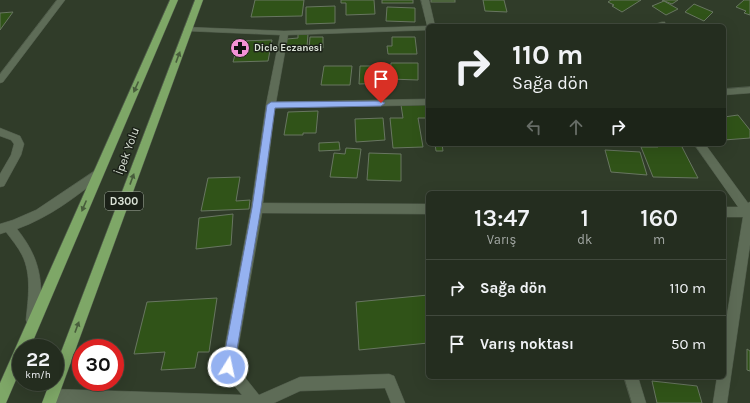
<!DOCTYPE html>
<html lang="tr">
<meta charset="utf-8">
<style>
:root{--surface:#242d1f;--page:#2c3528;--text:#f1f3f6;--muted:#a3a8a4;--line:#41493d}
body{margin:0;font-family:Karla,sans-serif;background:var(--page);color:var(--text);height:100vh;display:flex;flex-direction:column;font-size:15px;white-space:nowrap}
*{box-sizing:border-box;margin:0}
p{font-size:13px;color:var(--muted)}
.icon{flex:none;width:22px;height:22px;fill:none;stroke:currentColor;stroke-width:2;stroke-linecap:round;stroke-linejoin:round}
.map{position:relative;flex:1;overflow:hidden}
.sheet{position:absolute;left:426px;top:191px;width:300px;height:188px;display:flex;flex-direction:column;background:var(--surface);border-radius:6px;box-shadow:0 4px 16px #0002,0 0 0 1px var(--line)}
.sheet>*{flex:none}
.top-card{position:absolute;left:426px;top:24px;width:300px;height:122px;border-radius:6px;box-shadow:0 4px 16px #0002,0 0 0 1px var(--line);background:#242d1f;color:var(--text);overflow:hidden}
.speed{position:absolute;left:12px;top:339px;display:flex;gap:8px;font-size:20px;font-weight:700;text-align:center}
.speed>*{display:grid;place-content:center;width:52px;height:52px;border-radius:50%;background:var(--surface);box-shadow:0 4px 16px #0002,0 0 0 1px var(--line);line-height:1}
.speed small{font-size:10px;font-weight:400}
.speed .limit{border:6px solid #d22;background:#fff;color:#111}
.pin{position:absolute;display:grid;place-items:center;width:34px;height:34px;color:#fff;margin:-41px -17px;border-radius:50% 50% 50% 0;rotate:-45deg;box-shadow:0 0 4px #0007}
.pin .icon{rotate:45deg}
.me{position:absolute;width:44px;margin:-22px;rotate:10deg;stroke-linejoin:round;filter:drop-shadow(0 0 3px #0008)}
.turn{display:flex;align-items:center;gap:14px;height:84px;padding:0 20px;font-size:18px}
.turn .icon{width:52px;height:52px;stroke-width:2.5}
.turn b{display:block;font-size:28px;line-height:34px}
.lanes{display:flex;align-items:center;height:38px;padding:0 20px;background:#0003;justify-content:center;gap:20px;direction:ltr}
.lanes .off{opacity:.35}
.eta{display:flex;justify-content:space-evenly;align-items:center;height:68px;text-align:center}
.eta b{font-size:24px;font-weight:600;line-height:28px}
ul{padding:0;list-style:none}
li{display:flex;align-items:center;gap:12px;height:56px;padding:0 20px;border-top:1px solid var(--line)}
li div{flex:1}
li b{display:block;font-size:15px}
li em{font-style:normal}
.map>svg:first-child{display:block}
</style>
<div class="map">
<svg width="750" height="403" viewBox="0 0 750 403">
<rect width="100%" height="100%" fill="#303c29"/>
<g fill="#305318" stroke="#687661">
<path d="M255,0H304L302,16L251,17Z"/>
<path d="M341,0H374L375,14L346,15V3H341Z"/>
<rect x="382" y="0" width="31" height="3"/>
<rect x="431" y="0" width="24" height="2"/>
<path d="M483,0H504L507,12L485,11Z"/>
<path d="M611,0H641L622,12L612,6L614,5L608,2Z"/>
<path d="M662,0H678L672,4Z"/>
<path d="M744,0H750V15L744,13L746,11L736,7Z"/>
<path d="M664,1L678,9L666,15L652,6Z"/>
<path d="M694,4L713,12L704,21L685,12Z"/>
<path d="M335,6V23L306,24V7Z"/>
<path d="M387,7L415,8V22L386,21Z"/>
<path d="M13,12L0,30V13Z"/>
<path d="M298,34H308L307,47L286,48L287,39L298,38Z"/>
<path d="M310,37H323V48L309,49Z"/>
<path d="M392,37H415L417,54H388L387,46H392Z"/>
<path d="M272,40L268,61L233,62L239,41Z"/>
<path d="M391,63H418V80L390,79Z"/>
<path d="M324,66H352L350,85H321Z"/>
<path d="M360,66H386L387,83L359,84Z"/>
<path d="M427,103L428,118H418L423,147L393,148L390,118H403L401,105Z"/>
<path d="M318,111L316,133H303V135H284L288,112Z"/>
<path d="M738,115L750,130V138L724,140V117Z"/>
<path d="M383,118L385,140L356,142L355,119Z"/>
<path d="M339,142L340,150L319,151V143Z"/>
<path d="M435,144H442L443,151H436Z"/>
<path d="M657,144L681,145L698,178L653,177L641,147H658Z"/>
<path d="M346,148L361,149L357,178L330,177L334,153L345,154Z"/>
<path d="M605,150L640,152L647,175L611,172Z"/>
<path d="M369,153L401,154V181L367,180Z"/>
<path d="M240,177L236,201L250,200L249,209L201,211L208,178Z"/>
<path d="M233,214L231,245L196,249L199,218Z"/>
<path d="M428,295V343L359,350L356,302Z"/>
<path d="M217,298L209,352H198L195,368L161,370L165,352L134,354L147,302Z"/>
<path d="M747,349L750,351V371L747,370Z"/>
<path d="M652,381L697,386L702,403H657Z"/>
</g>
<g fill="none" stroke-linecap="round" stroke-linejoin="round">
<defs>
<g id="minor">
<path d="M57,0H65L3,82L0,83V74Z"/>
<path d="M421,0H429L435,26H428V30L288,35L276,102L428,99V105L275,108L263,203L428,204V214L262,213L235,365L259,395L300,377L389,374L394,376L405,403H391L385,388L300,391L274,403H52L47,401L45,396L47,391L52,389L242,395L223,372L221,367L251,208L266,105L280,35L188,31L184,29L185,27L284,31L427,26Z"/>
<path d="M662,22H665V26H650Z"/>
<path d="M750,87V93L724,95V89Z"/>
<path d="M0,128L20,136L24,144L21,155L4,186L0,187V174L11,155L14,144L11,140L0,136Z"/>
<path d="M694,144H705L748,203L750,202V245L727,403H713L717,377H724V333L743,217H724V207H738Z"/>
<path d="M99,168L103,169L104,172L103,175C76,197 50,217 17,229C36,253 42,272 41,303C40,311 40,318 38,325L33,327L28,325L26,320C28,299 32,275 22,255C18,247 12,240 6,232L0,234V224L13,220L36,210Z"/>
<path d="M624,377H638L646,403H632Z"/>
</g>
<g id="trunk">
<path d="M170,0H178L30,348H21V368L6,403H0V383Z"/>
<path d="M195,0H203L56,403H42L50,382H55V368Z"/>
</g>
</defs>
<use href="#minor" stroke="#4e5949" stroke-width="1"/>
<use href="#trunk" stroke="#4e5949" stroke-width="1"/>
<use href="#minor" fill="#5e6c57" fill-rule="evenodd"/>
<use href="#trunk" fill="#7ea767" fill-rule="evenodd"/>
</g>
<defs><path id="oneway-solid" d="M-6-.8H1V-3.2L6.5 0L1 3.2V.8H-6Z"/></defs>
<g fill="#485d3c">
<use href="#oneway-solid" transform="translate(178 57) rotate(-70)"/>
<use href="#oneway-solid" transform="translate(136 87) rotate(114)"/>
<use href="#oneway-solid" transform="translate(132 179) rotate(-70)"/>
<use href="#oneway-solid" transform="translate(84 206) rotate(113)"/>
<use href="#oneway-solid" transform="translate(77 327) rotate(-70)"/>
</g>
<path fill="#95b2f1" stroke="#61749d" d="M381,101L385,103L381,106L275,108L261,208L234,367L232,371L228,373L224,371L222,367L252,208L267,105L271,102Z"/>
<defs>
<symbol id="pharmacy-disc" viewBox="-11 -11 22 22"><circle r="9.5" fill="#f391d5" stroke="#1b2118"/><path d="M-2-6h4v4h4v4h-4v4h-4v-4h-4v-4h4Z" fill="#111"/></symbol>
</defs>
<g fill-rule="evenodd">
<use href="#pharmacy-disc" x="229" y="37" width="22" height="22"/>
</g>
<g text-anchor="middle" dominant-baseline="central" stroke-width="3" stroke-linejoin="round" paint-order="stroke">
<g font-size="10" font-weight="bold" fill="#dde5d9" stroke="#1b2118" text-anchor="start">
<text x="254" y="48">Dicle Eczanesi</text>
</g>
<rect fill="#1b2118" stroke="#a3aa9f" stroke-width="1" x="105" y="192" width="38" height="18" rx="3"/>
<g font-size="11" font-weight="bold" fill="#dde5d9">
<text x="124" y="201">D300</text>
</g>
<g font-size="12" fill="#dde5d9" stroke="#1b2118">
<text transform="translate(127 151) rotate(-70)">İpek Yolu</text>
</g>
</g>
</svg>
<div class="speed"><div>22<small>km/h</small></div><div class="limit">30</div></div>
<div class="pin" style="left:381px;top:103px;background:#d93025"><svg class="icon" aria-label="arrive" viewBox="0 0 24 24"><path d="M6 21V4h12l-3 4 3 4H6"/></svg></div>
<svg class="me" style="left:228px;top:367px" viewBox="-20 -20 40 40"><circle r="17" fill="#95b2f1" stroke="#fff" stroke-width="3"/><path d="M0-11L8 9 0 5-8 9z" fill="#fff"/></svg>
<div class="top-card">
<div class="turn"><svg class="icon" aria-label="right" viewBox="0 0 24 24"><path d="M7 20v-9h11M14 6l5 5-5 5"/></svg><div><b>110 m</b>Sağa dön</div></div>
<div class="lanes"><svg class="icon off" aria-label="left" viewBox="0 0 24 24"><path d="M17 20v-9H6M10 6l-5 5 5 5"/></svg><svg class="icon off" aria-label="ahead" viewBox="0 0 24 24"><path d="M12 20V5M6 11l6-6 6 6"/></svg><svg class="icon" aria-label="right" viewBox="0 0 24 24"><path d="M7 20v-9h11M14 6l5 5-5 5"/></svg></div>
</div>
<section class="sheet">
<div class="eta">
<div><b>13:47</b><p>Varış</p></div>
<div><b>1</b><p>dk</p></div>
<div><b>160</b><p>m</p></div>
</div>
<ul>
<li><svg class="icon" aria-label="right" viewBox="0 0 24 24"><path d="M7 20v-9h11M14 6l5 5-5 5"/></svg><div><b>Sağa dön</b></div><em>110 m</em></li>
<li><svg class="icon" aria-label="arrive" viewBox="0 0 24 24"><path d="M6 21V4h12l-3 4 3 4H6"/></svg><div><b>Varış noktası</b></div><em>50 m</em></li>
</ul>
</section>
</div>
